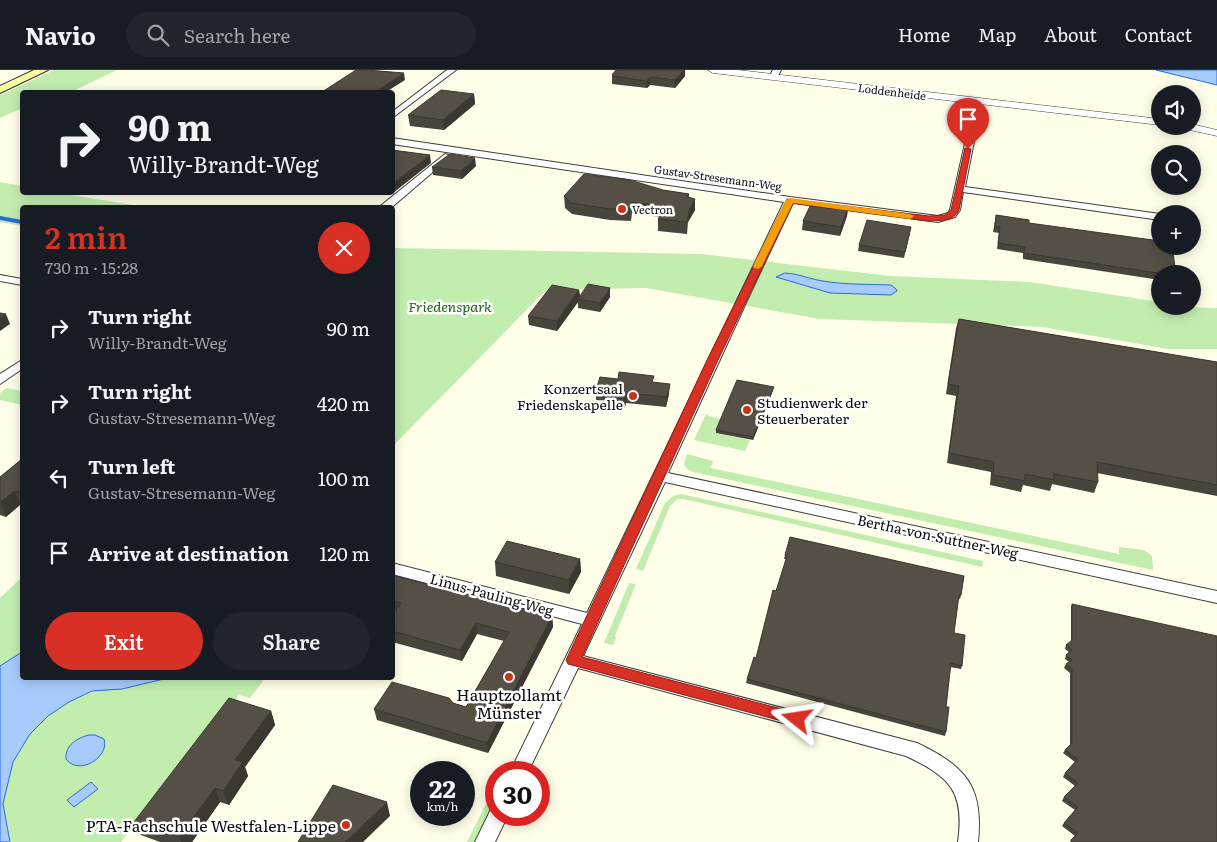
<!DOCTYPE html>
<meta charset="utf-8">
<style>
:root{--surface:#171b24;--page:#20242c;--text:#f1f3f6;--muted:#9ea1a6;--line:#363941;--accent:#d93025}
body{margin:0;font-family:Literata,serif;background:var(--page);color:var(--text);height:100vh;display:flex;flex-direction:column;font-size:19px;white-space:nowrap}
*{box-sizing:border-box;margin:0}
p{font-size:16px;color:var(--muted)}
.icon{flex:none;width:28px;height:28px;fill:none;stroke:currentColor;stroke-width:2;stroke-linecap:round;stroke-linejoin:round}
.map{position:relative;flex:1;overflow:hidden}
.side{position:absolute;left:20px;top:135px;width:375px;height:475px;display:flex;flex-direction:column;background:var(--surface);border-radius:5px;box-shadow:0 2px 12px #0003}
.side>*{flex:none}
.banner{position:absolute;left:20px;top:20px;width:375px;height:105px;border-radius:5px;box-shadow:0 2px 12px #0003;background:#171b24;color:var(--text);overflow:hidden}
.fabs{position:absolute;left:1151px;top:15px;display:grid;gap:10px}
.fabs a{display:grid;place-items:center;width:50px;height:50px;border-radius:50%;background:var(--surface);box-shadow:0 2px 12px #0003;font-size:25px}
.speed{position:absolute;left:410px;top:691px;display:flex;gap:10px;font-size:25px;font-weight:700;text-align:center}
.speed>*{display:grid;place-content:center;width:65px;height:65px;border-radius:50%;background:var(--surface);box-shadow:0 2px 12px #0003;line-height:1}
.speed small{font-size:12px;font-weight:400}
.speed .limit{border:8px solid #d22;background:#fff;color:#111}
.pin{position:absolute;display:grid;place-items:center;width:42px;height:42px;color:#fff;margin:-51px -21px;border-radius:50% 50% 50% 0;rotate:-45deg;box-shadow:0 0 5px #0007}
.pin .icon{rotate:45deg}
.me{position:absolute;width:55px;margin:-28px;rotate:285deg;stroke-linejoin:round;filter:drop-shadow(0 0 4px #0008)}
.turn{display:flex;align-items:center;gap:18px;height:105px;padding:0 25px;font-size:22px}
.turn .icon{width:65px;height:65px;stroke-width:2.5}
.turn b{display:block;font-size:35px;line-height:42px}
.round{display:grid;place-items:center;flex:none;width:52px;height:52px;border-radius:26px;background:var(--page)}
.headline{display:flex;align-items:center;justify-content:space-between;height:85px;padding:0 25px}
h1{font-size:30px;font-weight:600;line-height:38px;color:var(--accent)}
.primary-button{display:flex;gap:10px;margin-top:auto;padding:10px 25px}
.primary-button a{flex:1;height:58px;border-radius:30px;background:var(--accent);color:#fff;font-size:20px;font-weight:600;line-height:58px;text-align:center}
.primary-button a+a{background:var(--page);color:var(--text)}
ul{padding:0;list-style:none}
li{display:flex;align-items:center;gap:15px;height:75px;padding:0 25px}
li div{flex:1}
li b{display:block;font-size:19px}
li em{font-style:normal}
header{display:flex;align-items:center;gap:30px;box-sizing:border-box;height:70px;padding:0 25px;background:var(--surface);border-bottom:1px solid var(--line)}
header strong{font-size:24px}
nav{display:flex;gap:28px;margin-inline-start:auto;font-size:18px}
.search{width:350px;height:45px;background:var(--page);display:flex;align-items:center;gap:12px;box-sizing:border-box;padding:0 18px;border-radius:28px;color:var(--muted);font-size:19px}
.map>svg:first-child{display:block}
</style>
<header>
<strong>Navio</strong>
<div class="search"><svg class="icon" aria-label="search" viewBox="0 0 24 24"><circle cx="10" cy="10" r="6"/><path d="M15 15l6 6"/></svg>Search here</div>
<nav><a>Home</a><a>Map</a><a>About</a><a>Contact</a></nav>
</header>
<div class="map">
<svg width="1217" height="772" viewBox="0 0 1217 772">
<rect width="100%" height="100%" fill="#ffffe9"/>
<g fill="#c2edaf">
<path d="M54,0H117L71,22H22V38L0,48V25Z"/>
<path d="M0,112L22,116V122L59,123L145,137L22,138V156L0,152Z"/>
<path d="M393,178L701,184L890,206L1030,212L1160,232V236L1217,238V279H1168L1043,257L820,249L646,218L546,220L393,376Z"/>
<path d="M7,318L22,321V335L0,330V323Z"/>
<path d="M706,344H708V346L722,349L716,363L750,370L745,381L694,370Z"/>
<path d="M687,384L713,391L711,398L1100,480L1119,484V477L1144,480L1152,486L1153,500L693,402L687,399L684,394Z"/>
<path d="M681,424L983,491L982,497L683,429H678L670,436L643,501L636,499L665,433L673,426Z"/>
<path d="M22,507V608H265L250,628L239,625L121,772H0V528Z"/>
<path d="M629,513L636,514L615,566L616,568L613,575L604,573Z"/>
<path d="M493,720L496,721V729L475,772H467Z"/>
</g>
<g fill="#a7cbfd" stroke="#276ddb">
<path d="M1156,0H1217V15Z"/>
<path d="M785,203C800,204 809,209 823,211C846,215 868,214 891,215L896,219L897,221L891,225L830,223L776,207Z"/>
<path d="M22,582V608H168L122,619L92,621L69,632L48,646L30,664L13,692L3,734L10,772H0V596Z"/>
<path d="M89,665H95L104,669C110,688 78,706 66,689C65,675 77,668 89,665Z"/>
<path d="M91,712L98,719L74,737L67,730Z"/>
</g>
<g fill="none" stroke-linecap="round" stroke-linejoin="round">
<path stroke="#276ddb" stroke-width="4" d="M0,148L22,152"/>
<defs>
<g id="minor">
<path d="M447,0H456L392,48V42Z"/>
<path d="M773,0H781L776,9H773L769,7Z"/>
<path d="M975,29L982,31L965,117L1160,144V150L963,122L960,140L955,147L938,152L793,133L750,224L668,403L1217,521V533L665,412L583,586L917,673C965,696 984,716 978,772H958C965,721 950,707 906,686L578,598L528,702H510L582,554L392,504V493L587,543L784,132L392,74V68L790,127L938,146L948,143L950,140Z"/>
<path d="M445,84L448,85V89L392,137L378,138Z"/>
<path d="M0,205L22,209V215L0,211Z"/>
<path d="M22,290V299L0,314V304Z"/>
<path d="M496,737V745H508L495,772H475L491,739Z"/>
</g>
<g id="tertiary">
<path d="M708,0H738L1160,49V55L713,3Z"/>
<path d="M1192,54L1217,60V66L1181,58L1180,56H1192Z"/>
</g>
<path id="secondary" d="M34,0H48L0,23V16Z"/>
</defs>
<use href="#minor" stroke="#3e3e3e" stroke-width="2"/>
<use href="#tertiary" stroke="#3e3e3e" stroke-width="1"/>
<use href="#secondary" stroke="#2d2d2d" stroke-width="2"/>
<use href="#minor" fill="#fff" fill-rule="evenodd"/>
<use href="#tertiary" fill="#fff" fill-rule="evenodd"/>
<use href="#secondary" fill="#f6ffa4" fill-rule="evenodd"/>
</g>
<g fill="#49443c">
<path d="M616,0H685V6L675,18L650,15L647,18L612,14V5Z"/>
<path d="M474,24L475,34L444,60L410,56L408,45Z"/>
<path d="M476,96L462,109L433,105L432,97Z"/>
<path d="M663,120L689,124V127L695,129V140L688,152L687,164L658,161V149L659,147L632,143L631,151L610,150L572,144L565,138L564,126Z"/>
<path d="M848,137L847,146L840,166L802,160L803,151L832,139Z"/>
<path d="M996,145L1029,153L1176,204H1160V210L1023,189V183L997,179L999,163L993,162Z"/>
<path d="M910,163L904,188L858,181L859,175Z"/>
<path d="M579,220L580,226L610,227L600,242L578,238V232L557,261L529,255L528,246Z"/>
<path d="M959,249L1217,292V426L1097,403L1098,412L1094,423L1052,414L1050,421L1023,415L1021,422L990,415L991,402L947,393L956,326L946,324L956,258Z"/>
<path d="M653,312L669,324L666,337L626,333L624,340L612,338V331L596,330V320Z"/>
<path d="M773,320L753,370L716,363V360Z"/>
<path d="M22,389V435L21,434L6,447L0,445V407Z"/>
<path d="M785,485L961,525L960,529L958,528L954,563L962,596L961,599L950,597L946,637V662L945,666L746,613L747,609L756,588L786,489H784Z"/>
<path d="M580,489L581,502L569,524L496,506L495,492Z"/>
<path d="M392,505L552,546L553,557L488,683L377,650L374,639L453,633L466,637L504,571L477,564L462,591L392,572V546L396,541H392Z"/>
<path d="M1072,534L1217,772H1071L1075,766L1062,756L1064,753L1075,740L1062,731L1064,727L1075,716L1063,707L1065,703L1075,692L1063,683L1065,680L1070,675V603L1064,598L1066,594L1069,592L1065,589L1066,585L1069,582L1065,579L1066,575L1071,572V537Z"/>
<path d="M271,641L275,655L245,697L248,706L229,735L220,732L192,772H160L141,765L134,752Z"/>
</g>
<g fill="#3c3731">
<path d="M684,0H685V6L675,18V10Z"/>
<path d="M404,3L405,10L386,22H375Z"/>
<path d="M650,7V15L647,18V11Z"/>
<path d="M474,24L475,34L444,60L443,50Z"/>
<path d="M430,85L431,93L393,123L392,114Z"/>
<path d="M475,88L476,96L462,109L461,101Z"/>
<path d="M695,129V140L688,152L687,164L689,141Z"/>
<path d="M848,137L847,146L840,166L841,157Z"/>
<path d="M610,218V227L600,242V233Z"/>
<path d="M579,220L580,229H578V232L557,261V251Z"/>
<path d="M6,244L10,254L0,261V248Z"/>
<path d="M670,314L669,324L666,337L667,327Z"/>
<path d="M774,317L773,320L753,370V367Z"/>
<path d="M627,323L626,333L624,340L625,329Z"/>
<path d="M14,421L21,434L6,447L0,433Z"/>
<path d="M580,489L581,502L569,524V510Z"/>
<path d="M552,546L553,557L488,683L487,673Z"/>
<path d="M476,553L477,564L462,591L460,580Z"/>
<path d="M271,641L275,655L245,697L248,706L229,735L223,721L235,690Z"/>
<path d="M215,718L220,732L192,772H181L179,767Z"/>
<path d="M387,732L390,746L363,772H345Z"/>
</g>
<g fill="#554f46" stroke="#3c3731">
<path d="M356,0H367L404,3L375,22H322Z"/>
<path d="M616,0H684L675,10L650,7L647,11L612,6L613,5H612Z"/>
<path d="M441,20L474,24L443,50L408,45Z"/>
<path d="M392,80L430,85L392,114Z"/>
<path d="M450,84L475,88L461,101L432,97Z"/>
<path d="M584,104L630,110L663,120L689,124L687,127L695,129L689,141L687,152L658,149L666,137L632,132V139H610L571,133L564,126Z"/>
<path d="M834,135L848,137L841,157L803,151L810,136L832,139Z"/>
<path d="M996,145L1029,150V153L1160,171V176H1172L1176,204H1164L1024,183L1025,177L998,173L1000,157L995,156Z"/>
<path d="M867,150L911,157L905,182L859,175Z"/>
<path d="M588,214L610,218L600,233L578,229Z"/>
<path d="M552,215L579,220L557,251L528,246Z"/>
<path d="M0,243L6,244L0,248Z"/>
<path d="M959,249L1217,292V415L1097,392L1098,412L1054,404V410L1025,404V411L993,405L994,392L949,383L959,316L948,314Z"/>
<path d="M619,302L654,306L652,312L670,314L667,327L627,323L625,329L612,328L614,322L596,320L600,307L618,309Z"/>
<path d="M737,310L774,317L753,367L716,360Z"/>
<path d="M22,389V423L14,421L0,433V407Z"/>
<path d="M790,467L964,506L961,525H959L954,563L965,565L962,596L951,593L946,637H949L946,662L747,609L754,587L756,588L773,520L776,521L787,486L785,485Z"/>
<path d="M507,471L580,489L569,510L495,492Z"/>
<path d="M392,505L552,546L487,673L374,639L392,612L449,628L453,633L466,637L509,562L476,553L460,580L392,561V546L401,533L392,530Z"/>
<path d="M1072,534L1217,566V772H1071V770L1078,763L1064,753L1078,737L1064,727L1078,713L1065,703L1078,689L1065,680L1072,673V599L1066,594L1072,590L1066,585L1072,580L1066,575L1072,570Z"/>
<path d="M229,628L271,641L235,690L243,692L223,721L215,718L179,767L134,752Z"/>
<path d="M333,715L387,732L345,772H298Z"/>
</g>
<path fill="#d93025" stroke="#8d1f18" d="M965,78L971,79L959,140C953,152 941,150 929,151L793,133L719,288L582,587L797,643L803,645L805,649L803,653L797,655L568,594L566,590L708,288L787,129L929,146L945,145L951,140Z"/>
<path fill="#f59e0b" d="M790,128L910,144L914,146L910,149L793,133L762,196L758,199L754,198L753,196L786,130Z"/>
<g fill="#c83316" stroke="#fff" stroke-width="2">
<circle cx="622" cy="139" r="5"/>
<circle cx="633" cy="326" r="5"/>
<circle cx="747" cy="340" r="5"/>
<circle cx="509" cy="607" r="5"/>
<circle cx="346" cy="755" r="5"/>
</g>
<g text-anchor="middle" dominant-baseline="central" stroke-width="5" stroke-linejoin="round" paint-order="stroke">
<g font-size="11" fill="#0b0b0b" stroke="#fff">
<text transform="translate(892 21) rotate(7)">Loddenheide</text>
<text transform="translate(718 107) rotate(8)">Gustav-Stresemann-Weg</text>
</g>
<g font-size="11" fill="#0b0b0b" stroke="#fff" text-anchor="start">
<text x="632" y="139">Vectron</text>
</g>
<g font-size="14" font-style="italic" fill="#166816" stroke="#fff">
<text x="450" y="236">Friedenspark</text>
</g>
<g font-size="14" fill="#0b0b0b" stroke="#fff" text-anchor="end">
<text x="623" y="318">Konzertsaal<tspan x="623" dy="16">Friedenskapelle</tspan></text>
<text x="757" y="332" text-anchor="start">Studienwerk der<tspan x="757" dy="16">Steuerberater</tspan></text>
</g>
<g font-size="14" fill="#0b0b0b" stroke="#fff">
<text transform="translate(938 466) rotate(12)">Bertha-von-Suttner-Weg</text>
<text transform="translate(492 524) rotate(15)">Linus-Pauling-Weg</text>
</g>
<g font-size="16" fill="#0b0b0b" stroke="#fff">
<text x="509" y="624">Hauptzollamt<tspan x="509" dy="18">Münster</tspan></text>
<text x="336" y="755" text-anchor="end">PTA-Fachschule Westfalen-Lippe</text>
</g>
</g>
</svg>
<div class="fabs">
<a><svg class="icon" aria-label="sound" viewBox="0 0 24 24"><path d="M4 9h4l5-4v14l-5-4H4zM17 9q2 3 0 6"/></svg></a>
<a><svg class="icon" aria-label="search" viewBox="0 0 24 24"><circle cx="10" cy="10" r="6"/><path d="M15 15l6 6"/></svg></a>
<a>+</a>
<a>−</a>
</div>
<div class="speed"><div>22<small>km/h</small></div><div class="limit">30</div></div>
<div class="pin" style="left:968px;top:79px;background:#d93025"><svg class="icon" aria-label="arrive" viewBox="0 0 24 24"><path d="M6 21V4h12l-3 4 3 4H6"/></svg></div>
<svg class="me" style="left:797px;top:649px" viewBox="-20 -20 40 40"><path d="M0-17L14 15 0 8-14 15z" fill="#d93025" stroke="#fff" stroke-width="4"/></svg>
<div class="banner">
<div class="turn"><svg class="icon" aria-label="right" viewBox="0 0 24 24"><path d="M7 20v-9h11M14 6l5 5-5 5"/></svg><div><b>90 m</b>Willy-Brandt-Weg</div></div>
</div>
<section class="side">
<div class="headline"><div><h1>2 min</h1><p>730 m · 15:28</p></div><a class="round" style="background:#d93025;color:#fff"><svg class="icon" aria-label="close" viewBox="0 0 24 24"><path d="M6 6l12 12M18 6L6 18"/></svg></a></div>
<ul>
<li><svg class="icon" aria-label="right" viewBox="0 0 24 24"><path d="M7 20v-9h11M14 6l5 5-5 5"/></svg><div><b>Turn right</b><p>Willy-Brandt-Weg</p></div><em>90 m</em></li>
<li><svg class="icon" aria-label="right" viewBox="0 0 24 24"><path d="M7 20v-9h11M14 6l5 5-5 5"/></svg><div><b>Turn right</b><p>Gustav-Stresemann-Weg</p></div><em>420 m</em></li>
<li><svg class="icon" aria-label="left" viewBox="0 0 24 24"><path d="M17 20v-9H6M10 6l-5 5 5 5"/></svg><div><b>Turn left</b><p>Gustav-Stresemann-Weg</p></div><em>100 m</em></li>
<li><svg class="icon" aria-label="arrive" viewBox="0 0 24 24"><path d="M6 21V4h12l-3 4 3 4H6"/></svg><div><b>Arrive at destination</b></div><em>120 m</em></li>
</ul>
<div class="primary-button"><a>Exit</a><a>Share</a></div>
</section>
</div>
